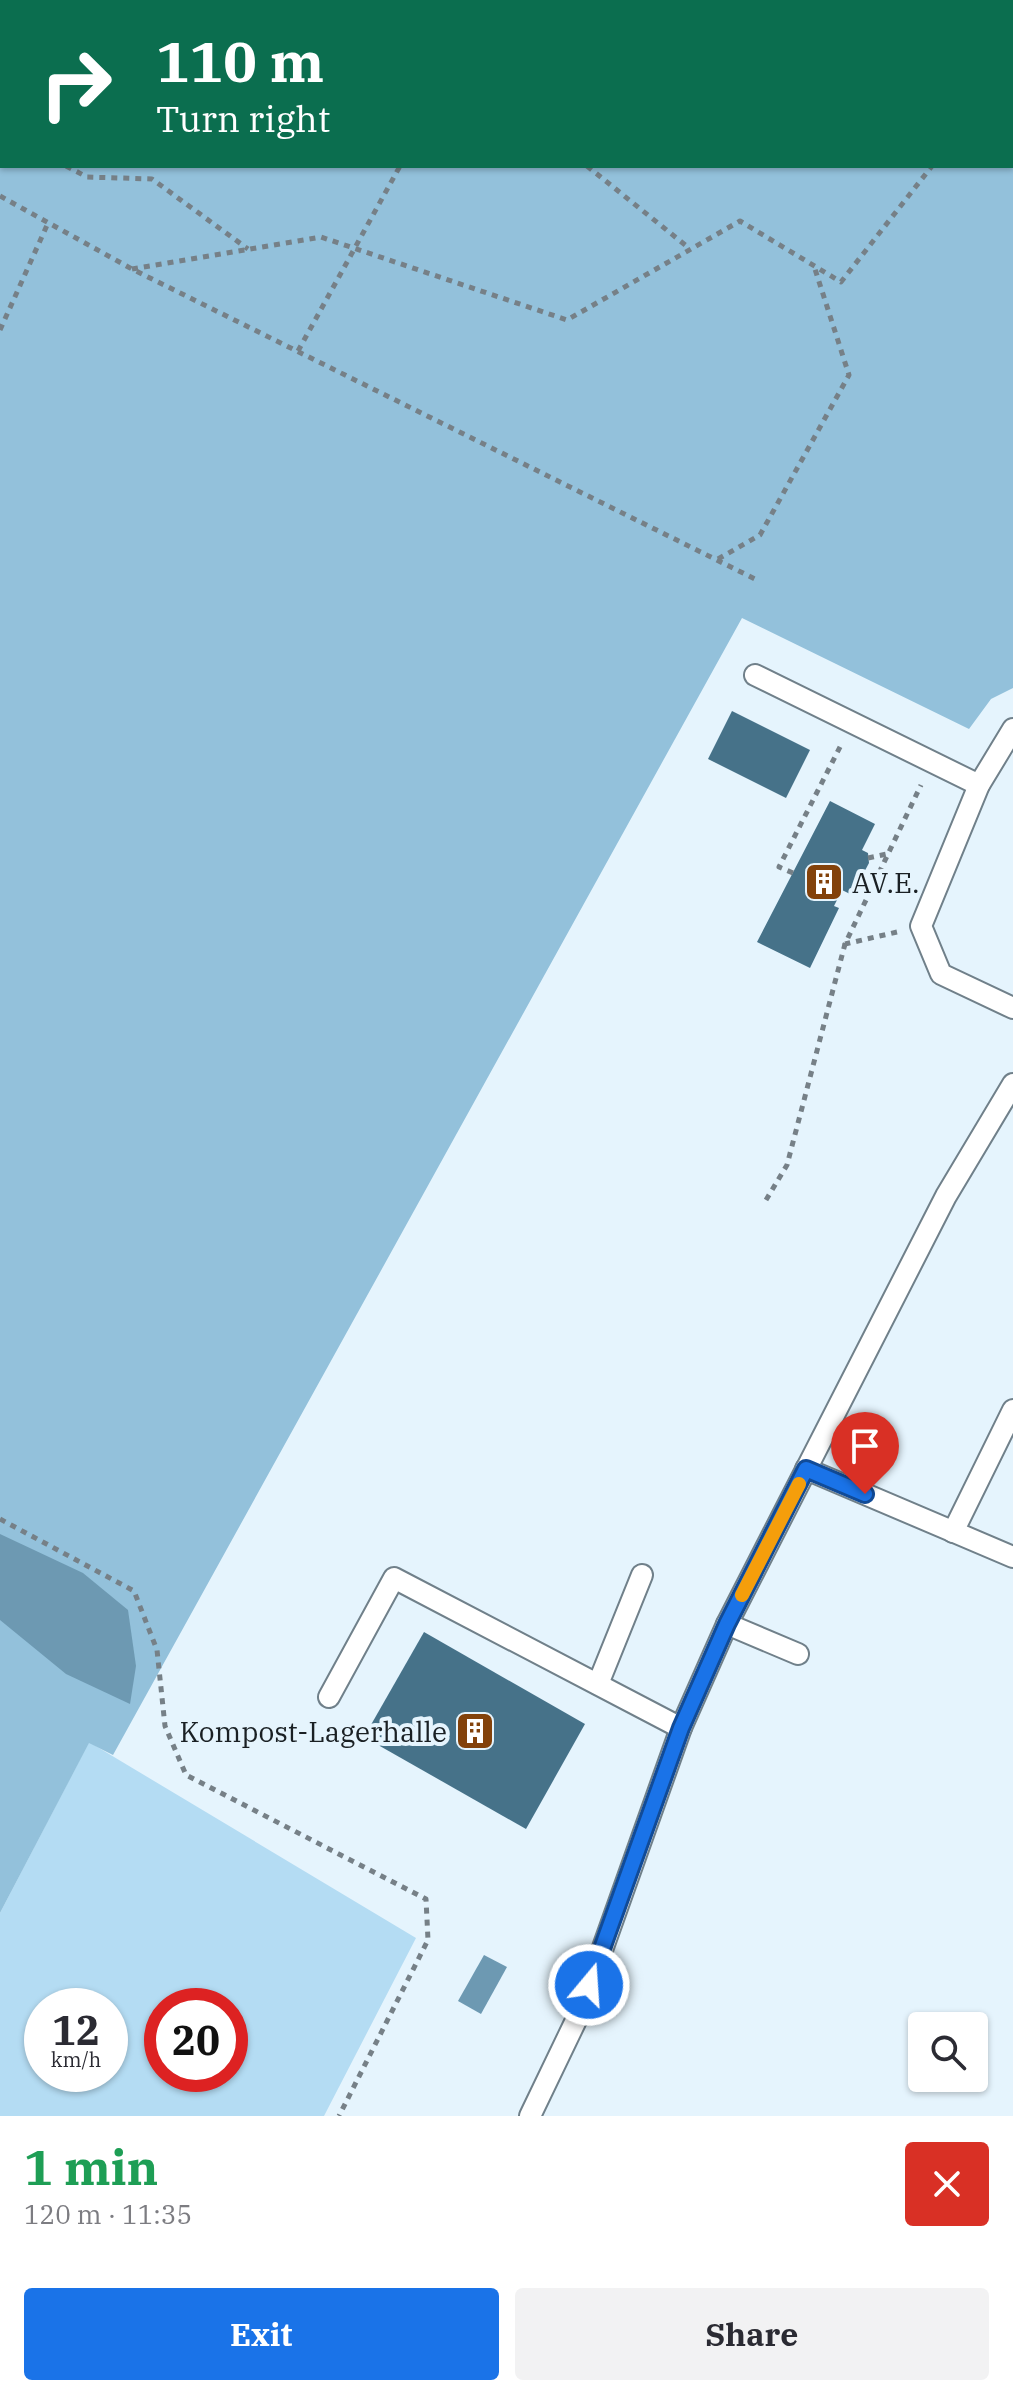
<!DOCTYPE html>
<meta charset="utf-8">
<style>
:root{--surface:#fff;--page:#f2f2f3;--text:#2b2b33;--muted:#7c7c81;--accent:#1a73e8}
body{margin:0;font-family:"IBM Plex Serif",serif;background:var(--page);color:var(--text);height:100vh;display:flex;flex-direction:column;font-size:30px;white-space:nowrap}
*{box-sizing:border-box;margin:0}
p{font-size:26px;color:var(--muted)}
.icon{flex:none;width:44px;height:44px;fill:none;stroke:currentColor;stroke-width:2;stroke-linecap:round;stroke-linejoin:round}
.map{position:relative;height:2116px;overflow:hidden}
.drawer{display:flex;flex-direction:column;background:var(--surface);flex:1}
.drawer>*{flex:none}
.banner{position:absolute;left:0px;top:0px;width:1014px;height:168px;box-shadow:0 2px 6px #0004;background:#0b6e4f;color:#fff;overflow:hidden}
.controls{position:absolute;left:908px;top:2012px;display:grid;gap:16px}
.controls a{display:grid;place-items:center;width:80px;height:80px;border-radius:8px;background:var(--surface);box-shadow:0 2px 6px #0004;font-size:40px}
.speed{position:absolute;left:24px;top:1988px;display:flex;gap:16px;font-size:40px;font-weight:700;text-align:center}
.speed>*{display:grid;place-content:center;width:104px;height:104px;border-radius:50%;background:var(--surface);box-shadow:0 2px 6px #0004;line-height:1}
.speed small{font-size:20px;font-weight:400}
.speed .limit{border:12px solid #d22;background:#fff;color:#111}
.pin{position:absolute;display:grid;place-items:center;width:68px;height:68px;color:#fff;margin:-82px -34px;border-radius:50% 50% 50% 0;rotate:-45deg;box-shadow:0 0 8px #0007}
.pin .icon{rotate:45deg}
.me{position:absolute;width:88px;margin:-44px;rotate:18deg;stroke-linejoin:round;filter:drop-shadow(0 0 6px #0008)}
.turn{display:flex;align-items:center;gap:28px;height:168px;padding:0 24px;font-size:36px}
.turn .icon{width:104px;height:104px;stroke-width:2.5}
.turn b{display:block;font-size:56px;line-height:68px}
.round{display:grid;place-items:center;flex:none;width:84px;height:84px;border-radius:8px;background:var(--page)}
.headline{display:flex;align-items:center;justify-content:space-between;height:136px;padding:0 24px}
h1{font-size:48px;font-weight:700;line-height:60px;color:#1e9e55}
.button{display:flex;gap:16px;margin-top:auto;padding:16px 24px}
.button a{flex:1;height:92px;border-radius:8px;background:var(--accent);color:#fff;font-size:32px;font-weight:700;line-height:92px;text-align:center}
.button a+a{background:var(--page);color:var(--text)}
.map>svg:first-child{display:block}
</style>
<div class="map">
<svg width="1013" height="2116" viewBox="0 0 1013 2116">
<rect width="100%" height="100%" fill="#e5f4fd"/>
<path fill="#b4dcf3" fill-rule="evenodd" d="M89,1742L416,1938L324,2116H0V1913ZM42,2006H110V2074H42ZM162,2006H230V2074H162Z"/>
<path fill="#93c1db" d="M0,0L744,2H2V166H1012L1013,159V688L991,699L969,729L742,618L113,1755L89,1743L0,1913Z"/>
<g fill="#6d99b2">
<path d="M0,1534L83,1573L128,1610L136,1666L130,1704L66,1674L0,1620Z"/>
<path d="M484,1955L507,1967L481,2014L458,2001Z"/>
</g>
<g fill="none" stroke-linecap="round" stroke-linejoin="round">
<g stroke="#6d99b2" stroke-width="10">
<path d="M901,0L905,2"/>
<path d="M957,2L961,0"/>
</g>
</g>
<g fill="#467289">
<path d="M732,711L810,750L786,798L708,759Z"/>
<path d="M830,801L875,824L862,850L868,853L869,863L852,895L842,890L834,906L839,908L810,968L757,942Z"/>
<path d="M424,1632L585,1724L526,1829L364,1737Z"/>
</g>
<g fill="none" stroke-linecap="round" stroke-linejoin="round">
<defs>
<g id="service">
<path d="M832,0L836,2"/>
<path d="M1012,90H1013"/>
<path d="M755,675L979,785"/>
<path d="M1013,729L979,785L921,926L941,974L1013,1008"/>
<path d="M806,1469L1013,1557"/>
<path d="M953,1532L1013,1410"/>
<path d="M727,1624L798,1654"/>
<path d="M598,1684L642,1575"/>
<path d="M329,1697L394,1578L681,1728"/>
<path d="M530,2116L580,2012L681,1728L727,1624L946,1196L1013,1084"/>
</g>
</defs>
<use href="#service" stroke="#70808a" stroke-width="24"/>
<g stroke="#768087" stroke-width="5" stroke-dasharray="6 6" stroke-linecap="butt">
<path d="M321,0L326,2"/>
<path d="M490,2L491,0"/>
<path d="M0,133L2,134"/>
<path d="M66,166L87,177L152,179L248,249"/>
<path d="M587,166L689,248"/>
<path d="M0,196L132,269L759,581"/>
<path d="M132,269L321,237L567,320L740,221L841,282L932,166"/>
<path d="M0,330L48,223"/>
<path d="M298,351L400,166"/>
<path d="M718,559L760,535L849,375L814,266"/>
<path d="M868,858L887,854"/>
<path d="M793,873L779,867L841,745"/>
<path d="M897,932L845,944L921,785"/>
<path d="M766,1200L787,1165L845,944"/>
<path d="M0,1519L134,1591L157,1650L165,1726L186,1775L426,1899L428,1940L339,2116"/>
</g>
<use href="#service" stroke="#fff" stroke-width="20"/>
</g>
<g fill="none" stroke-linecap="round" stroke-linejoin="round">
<defs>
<path id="route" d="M589,1985L681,1728L727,1624L806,1469L865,1494"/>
</defs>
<use href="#route" stroke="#114b97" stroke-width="20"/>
<use href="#route" stroke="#1a73e8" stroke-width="14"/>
<path stroke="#f59e0b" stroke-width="14" d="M742,1595L799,1484"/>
</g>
<defs>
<symbol id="building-square" viewBox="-11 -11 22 22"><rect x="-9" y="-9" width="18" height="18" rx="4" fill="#83420b" stroke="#e5f4fd"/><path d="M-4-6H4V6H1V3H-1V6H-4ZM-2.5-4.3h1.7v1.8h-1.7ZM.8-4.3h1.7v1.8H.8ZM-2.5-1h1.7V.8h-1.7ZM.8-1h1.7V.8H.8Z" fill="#fff"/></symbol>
</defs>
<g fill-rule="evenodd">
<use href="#building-square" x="802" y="860" width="44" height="44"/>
<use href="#building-square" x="453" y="1709" width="44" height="44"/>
</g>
<g text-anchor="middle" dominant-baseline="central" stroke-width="8" stroke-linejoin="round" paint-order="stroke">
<g font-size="28" fill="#1a2024" stroke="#e5f4fd" text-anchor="start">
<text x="852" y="882">AV.E.</text>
<text x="447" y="1731" text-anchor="end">Kompost-Lagerhalle</text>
</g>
</g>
</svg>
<div class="controls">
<a><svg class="icon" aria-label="search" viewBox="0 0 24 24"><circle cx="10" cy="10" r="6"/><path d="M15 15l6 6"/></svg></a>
</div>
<div class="speed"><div>12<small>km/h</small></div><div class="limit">20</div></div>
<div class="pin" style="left:865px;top:1494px;background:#d93025"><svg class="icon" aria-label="arrive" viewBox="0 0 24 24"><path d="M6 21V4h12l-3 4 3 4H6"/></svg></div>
<svg class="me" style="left:589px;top:1985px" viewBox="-20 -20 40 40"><circle r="17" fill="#1a73e8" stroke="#fff" stroke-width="3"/><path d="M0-11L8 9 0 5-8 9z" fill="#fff"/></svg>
<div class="banner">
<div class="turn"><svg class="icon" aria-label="right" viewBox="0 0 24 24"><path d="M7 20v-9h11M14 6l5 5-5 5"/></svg><div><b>110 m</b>Turn right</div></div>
</div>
</div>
<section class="drawer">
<div class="headline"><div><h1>1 min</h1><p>120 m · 11:35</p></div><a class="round" style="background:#d93025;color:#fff"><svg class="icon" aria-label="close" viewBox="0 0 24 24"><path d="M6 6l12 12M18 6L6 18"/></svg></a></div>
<div class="button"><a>Exit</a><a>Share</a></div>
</section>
